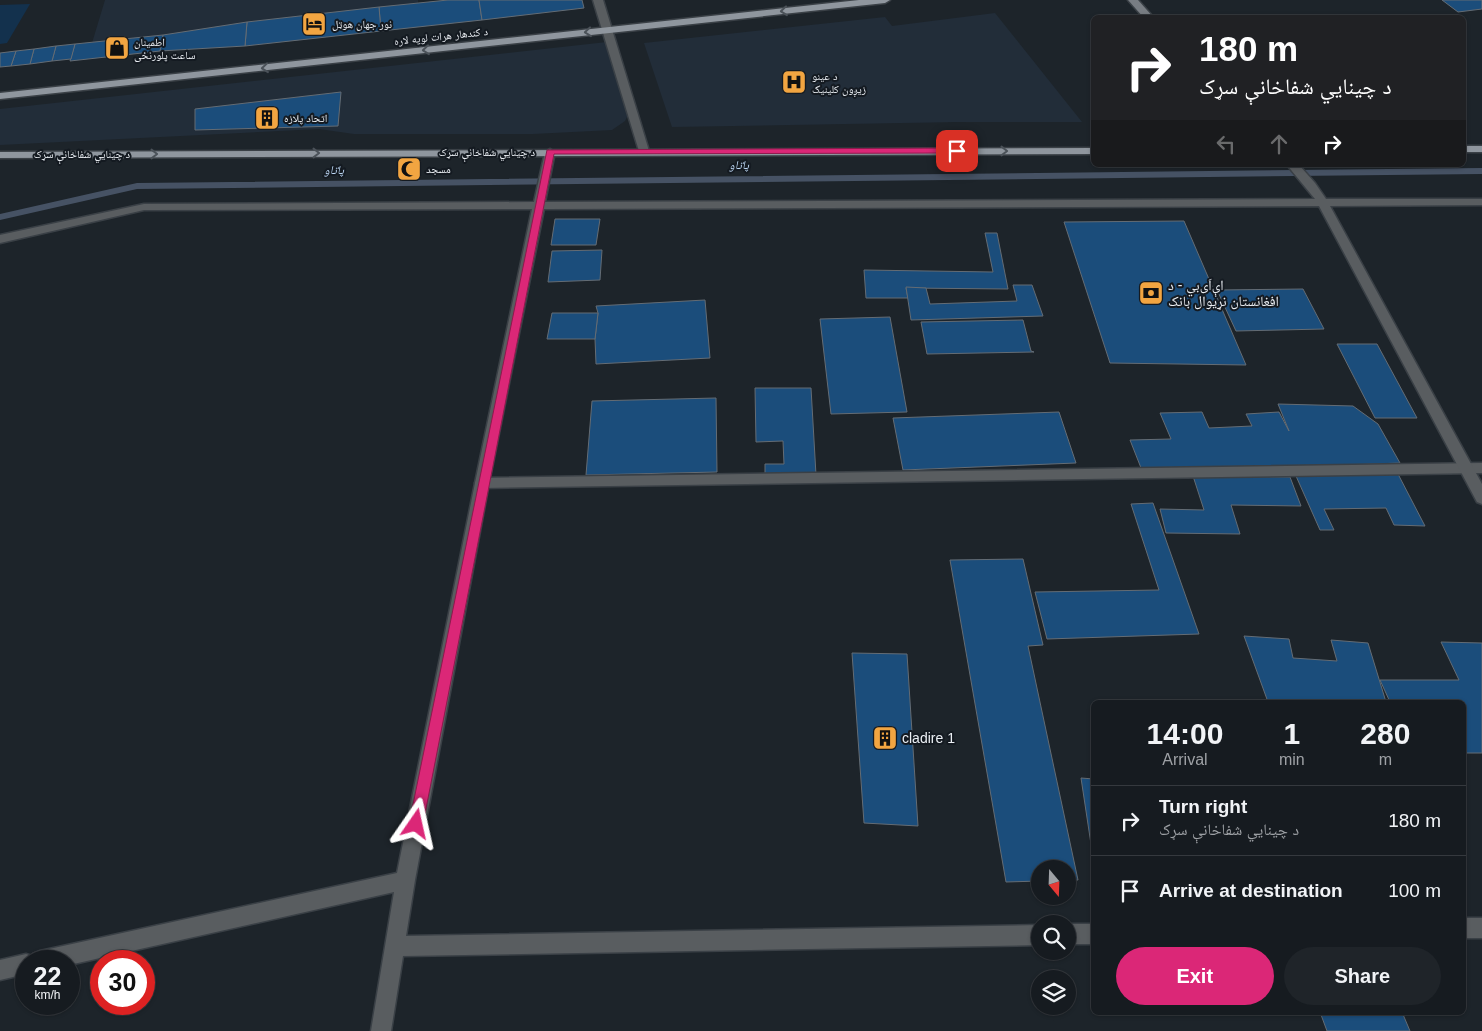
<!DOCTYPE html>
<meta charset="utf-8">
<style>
:root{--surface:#161b20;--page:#1f2429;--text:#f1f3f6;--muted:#9ea1a5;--line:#35393e;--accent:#db2777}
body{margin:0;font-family:Arial,"Noto Naskh Arabic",sans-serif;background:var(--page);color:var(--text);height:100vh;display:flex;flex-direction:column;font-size:19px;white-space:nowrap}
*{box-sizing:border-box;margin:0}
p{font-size:16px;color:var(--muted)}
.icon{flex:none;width:28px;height:28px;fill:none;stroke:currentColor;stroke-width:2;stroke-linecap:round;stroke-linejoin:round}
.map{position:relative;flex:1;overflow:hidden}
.sheet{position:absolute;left:1091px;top:700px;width:375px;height:315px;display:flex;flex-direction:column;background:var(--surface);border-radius:8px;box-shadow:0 1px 4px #0004,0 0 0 1px var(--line)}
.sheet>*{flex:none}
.hud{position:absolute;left:1091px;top:15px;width:375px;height:152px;border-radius:8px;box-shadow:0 1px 4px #0004,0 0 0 1px var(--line);background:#202124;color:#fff;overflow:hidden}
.needle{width:32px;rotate:161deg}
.fabs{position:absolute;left:1031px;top:860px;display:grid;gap:10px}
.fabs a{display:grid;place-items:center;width:45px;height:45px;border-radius:50%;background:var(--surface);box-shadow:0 1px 4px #0004,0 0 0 1px var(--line);font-size:25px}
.speed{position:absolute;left:15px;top:950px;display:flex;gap:10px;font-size:25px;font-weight:700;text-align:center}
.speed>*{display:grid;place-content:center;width:65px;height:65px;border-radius:50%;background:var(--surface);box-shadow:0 1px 4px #0004,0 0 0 1px var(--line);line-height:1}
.speed small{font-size:12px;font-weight:400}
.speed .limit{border:8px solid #d22;background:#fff;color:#111}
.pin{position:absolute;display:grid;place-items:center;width:42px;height:42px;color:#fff;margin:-21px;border-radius:10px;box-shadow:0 2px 8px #0006}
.me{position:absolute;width:55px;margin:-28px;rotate:11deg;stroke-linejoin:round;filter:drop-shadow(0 0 4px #0008)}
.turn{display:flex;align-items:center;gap:18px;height:105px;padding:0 25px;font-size:22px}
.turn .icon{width:65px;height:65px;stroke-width:2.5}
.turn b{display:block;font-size:35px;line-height:42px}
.lanes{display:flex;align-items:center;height:48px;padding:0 25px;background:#0003;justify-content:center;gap:25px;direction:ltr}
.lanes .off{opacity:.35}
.eta{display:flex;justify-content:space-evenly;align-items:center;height:85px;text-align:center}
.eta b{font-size:30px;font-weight:700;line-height:35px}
.cta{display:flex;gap:10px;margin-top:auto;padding:10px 25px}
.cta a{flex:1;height:58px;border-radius:30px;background:var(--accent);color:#fff;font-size:20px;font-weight:700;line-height:58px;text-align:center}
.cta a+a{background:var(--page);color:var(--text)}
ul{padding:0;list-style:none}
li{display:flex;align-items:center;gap:15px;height:70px;padding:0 25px;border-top:1px solid var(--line)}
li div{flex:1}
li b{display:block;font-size:19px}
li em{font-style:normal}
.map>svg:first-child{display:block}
</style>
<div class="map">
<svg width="1482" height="1031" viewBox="0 0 1482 1031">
<rect width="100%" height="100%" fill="#1d242a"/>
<g fill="#222d39">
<path d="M105,0H418V3L248,22L163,35L92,43Z"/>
<path d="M995,13L1082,122H958L672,127L644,43L885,17L892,26Z"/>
<path d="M607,42L627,105L628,115L625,121L612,130L533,134H354L319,129L0,145V109Z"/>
</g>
<path fill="#13314d" d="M30,4L7,43L0,44V5Z"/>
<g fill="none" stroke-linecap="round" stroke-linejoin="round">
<path fill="#465264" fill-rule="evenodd" d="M1482,168V174L137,189L0,220V214L137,183Z"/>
</g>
<g fill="#1b4d7b" stroke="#646c74">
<path d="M448,0H479L482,20L381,31L379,7Z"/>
<path d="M479,0H582L584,8L482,20Z"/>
<path d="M1442,0H1482V9L1458,12Z"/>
<path d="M379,7L381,31L245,46L247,22Z"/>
<path d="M247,22L245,46L160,51L163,35Z"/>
<path d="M163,35L160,51L70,61L75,44Z"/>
<path d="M75,44L71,59L52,61L56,46Z"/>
<path d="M56,46L52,61L30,64L34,49Z"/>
<path d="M34,49L30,64L11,66L16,51Z"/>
<path d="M16,51L11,66L0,67V53Z"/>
<path d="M341,92L338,126L195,130V109Z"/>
<path d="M555,219H600L596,245H551Z"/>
<path d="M1184,221L1246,365L1110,363L1064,222Z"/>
<path d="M985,233H997L1008,289L906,288L908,298H866L864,270L993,272Z"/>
<path d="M602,250L600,280L548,282L552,251Z"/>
<path d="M1013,285H1032L1043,316L911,320L906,287L926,288L930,304L1017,301Z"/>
<path d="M1303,289L1324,329L1236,331L1217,290Z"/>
<path d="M705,300L710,358L596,364L595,339L598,313L596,306Z"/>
<path d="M552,313H598L595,339H547Z"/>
<path d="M890,317L907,412L831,414L820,319Z"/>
<path d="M1023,320L1031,351L1034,352L927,354L921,322Z"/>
<path d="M1337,344H1377L1417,418H1375Z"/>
<path d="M755,388H811L816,475L765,476V464H784L783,441L756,442Z"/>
<path d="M716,398L717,472L586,475L592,401Z"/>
<path d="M1278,404L1353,406L1378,424L1400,463L1143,473L1130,440L1171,439L1160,413L1202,412L1209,428L1252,426L1246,414L1279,412L1289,431Z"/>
<path d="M1059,412L1076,463L903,470L893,418Z"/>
<path d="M1398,474L1425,526L1394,525L1386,508L1324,509L1334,530H1320L1296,476Z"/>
<path d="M1193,476L1290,477L1301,506L1231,505L1240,534L1166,533L1160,509L1204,510Z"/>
<path d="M1153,503L1199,634L1047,639L1035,592L1159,590L1131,504Z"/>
<path d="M1023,559L1043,645L1028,646L1078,880H1068V869H1040V881L1006,882L950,560Z"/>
<path d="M1244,636L1289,639L1293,658L1337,661L1331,640L1368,643L1386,702H1268Z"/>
<path d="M1441,642L1482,643V753H1464V702H1390L1380,680H1459Z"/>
<path d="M852,653L907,654L918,826L864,823Z"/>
<path d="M1081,778L1094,779V864Z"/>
<path d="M1320,1012H1402L1410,1031H1327Z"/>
</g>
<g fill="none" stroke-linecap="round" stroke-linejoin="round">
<defs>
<path id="lane" d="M1482,463V473L482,488L477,487L475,483L477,479L482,478Z"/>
<g id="street">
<path d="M593,0H603L649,151L648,153L644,154L639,151Z"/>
<path d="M550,149L555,152L545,202L1315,199L1287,165H1299L1315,183L1326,199H1482V205L1330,206L1482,484V504L1477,502L1319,206L544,209L489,483L415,880L406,936L1040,925V945L403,956L391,1031H371L394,892L69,965V961H26V974L0,980V960L26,954L32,956L33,954L40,951L397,873L475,483L532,209L144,210L0,243V235L144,204L534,202L545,152Z"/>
<rect x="1464" y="918" width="18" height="20"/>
<rect x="1068" y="924" width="26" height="20"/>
</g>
<path id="secondary" d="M1128,0H1138L1154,18H1144Z"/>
<g id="primary">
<path d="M859,0H890L885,3L0,99V93Z"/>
<rect x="1464" y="146" width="18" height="6"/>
<path d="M1094,148V154L0,158V152Z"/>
</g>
</defs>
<use href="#lane" stroke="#3a4046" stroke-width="3"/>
<use href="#street" stroke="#3a4046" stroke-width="3"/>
<use href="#secondary" stroke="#3a4046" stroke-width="3"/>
<use href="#primary" stroke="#3a4046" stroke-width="3"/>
<use href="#lane" fill="#595d60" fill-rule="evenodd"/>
<use href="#street" fill="#595d60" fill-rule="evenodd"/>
<use href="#secondary" fill="#787d83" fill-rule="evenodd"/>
<use href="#primary" fill="#8f969e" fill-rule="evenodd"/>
</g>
<defs><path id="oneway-chevron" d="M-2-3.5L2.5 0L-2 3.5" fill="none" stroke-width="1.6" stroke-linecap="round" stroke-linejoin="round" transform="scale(1.25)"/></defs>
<g stroke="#4b5259">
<use href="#oneway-chevron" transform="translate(784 11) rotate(174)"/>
<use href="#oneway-chevron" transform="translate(588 32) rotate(174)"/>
<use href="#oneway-chevron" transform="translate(426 50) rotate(174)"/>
<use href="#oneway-chevron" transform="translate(265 68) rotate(174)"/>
<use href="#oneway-chevron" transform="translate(1004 151)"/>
<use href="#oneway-chevron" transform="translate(316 153)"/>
<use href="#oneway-chevron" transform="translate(154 154)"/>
</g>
<path fill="#db2777" stroke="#8e194d" d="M957,148L960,149V153L554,154L423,824L421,828L416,830L411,828L409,824L547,150Z"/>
<defs>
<symbol id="hotel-square" viewBox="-11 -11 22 22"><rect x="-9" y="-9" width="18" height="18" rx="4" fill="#f2a541" stroke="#141a21"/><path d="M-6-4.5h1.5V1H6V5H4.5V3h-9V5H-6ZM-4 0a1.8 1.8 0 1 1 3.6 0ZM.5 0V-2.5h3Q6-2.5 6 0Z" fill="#111"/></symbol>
<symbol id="shop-square" viewBox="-11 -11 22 22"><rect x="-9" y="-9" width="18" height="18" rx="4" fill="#f2a541" stroke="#141a21"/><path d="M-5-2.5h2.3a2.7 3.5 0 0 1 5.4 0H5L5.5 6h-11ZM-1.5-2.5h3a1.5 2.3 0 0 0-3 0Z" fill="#111"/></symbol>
<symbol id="hospital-square" viewBox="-11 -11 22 22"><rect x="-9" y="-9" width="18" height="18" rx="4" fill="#f2a541" stroke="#141a21"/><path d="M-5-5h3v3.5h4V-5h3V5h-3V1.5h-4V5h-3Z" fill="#111"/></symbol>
<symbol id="building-square" viewBox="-11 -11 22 22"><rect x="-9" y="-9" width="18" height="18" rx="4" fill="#f2a541" stroke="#141a21"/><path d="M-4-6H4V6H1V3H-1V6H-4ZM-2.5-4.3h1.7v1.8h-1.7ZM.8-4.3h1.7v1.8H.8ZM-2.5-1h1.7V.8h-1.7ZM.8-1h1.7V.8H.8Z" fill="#111"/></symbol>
<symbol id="mosque-square" viewBox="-11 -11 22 22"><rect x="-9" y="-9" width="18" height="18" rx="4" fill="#f2a541" stroke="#141a21"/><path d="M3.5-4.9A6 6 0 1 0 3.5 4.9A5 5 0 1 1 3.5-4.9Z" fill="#111"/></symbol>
<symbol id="bank-square" viewBox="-11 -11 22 22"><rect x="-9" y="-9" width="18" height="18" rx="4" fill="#f2a541" stroke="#141a21"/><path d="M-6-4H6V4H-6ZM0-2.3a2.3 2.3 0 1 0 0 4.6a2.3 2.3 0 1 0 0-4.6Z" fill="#111"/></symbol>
</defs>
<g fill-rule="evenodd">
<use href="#hotel-square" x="300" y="10" width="28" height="28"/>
<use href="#shop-square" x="103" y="34" width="28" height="28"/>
<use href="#hospital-square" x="780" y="68" width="28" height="28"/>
<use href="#building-square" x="253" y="104" width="28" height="28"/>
<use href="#mosque-square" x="395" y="155" width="28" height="28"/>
<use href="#bank-square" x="1137" y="279" width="28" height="28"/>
<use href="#building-square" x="871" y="724" width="28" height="28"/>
</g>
<g text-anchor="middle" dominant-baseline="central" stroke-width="4" stroke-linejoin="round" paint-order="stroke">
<g font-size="11" fill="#ebeff4" stroke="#141a21" text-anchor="start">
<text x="332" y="24">نور جهان هوټل</text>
<text x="134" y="42">اطمینان<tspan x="134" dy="13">ساعت پلورنځی</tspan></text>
<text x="812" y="76">د عینو<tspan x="812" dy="13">زیږون کلینیک</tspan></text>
<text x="284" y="118">اتحاد پلازه</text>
<text x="426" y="169">مسجد</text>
</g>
<g font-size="11" fill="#ebeff4" stroke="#141a21">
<text transform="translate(441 36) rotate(-6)">د کندهار هرات لویه لاره</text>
<text x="487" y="152">د چينايي شفاخانې سړک</text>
<text x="82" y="154">د چينايي شفاخانې سړک</text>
</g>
<g font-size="12" font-style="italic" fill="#bed9f6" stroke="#141a21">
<text transform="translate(739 165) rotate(-1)">پاتاو</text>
<text transform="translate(334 170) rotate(-1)">پاتاو</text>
</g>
<g font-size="14" fill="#ebeff4" stroke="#141a21" text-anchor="start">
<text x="1168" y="285">اې‌اَی‌بي - د<tspan x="1168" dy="16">افغانستان نړیوال بانک</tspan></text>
<text x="902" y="738">cladire 1</text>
</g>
</g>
</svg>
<div class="fabs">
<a><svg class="needle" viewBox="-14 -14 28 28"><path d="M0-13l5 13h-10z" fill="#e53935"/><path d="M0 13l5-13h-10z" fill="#9ea1a5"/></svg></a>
<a><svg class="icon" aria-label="search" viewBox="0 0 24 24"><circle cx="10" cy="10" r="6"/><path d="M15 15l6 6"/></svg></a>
<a><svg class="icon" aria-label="layers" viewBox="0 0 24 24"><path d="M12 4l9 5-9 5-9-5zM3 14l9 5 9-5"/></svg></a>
</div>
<div class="speed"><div>22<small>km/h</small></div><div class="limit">30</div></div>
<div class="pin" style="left:957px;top:151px;background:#d93025"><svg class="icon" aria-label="arrive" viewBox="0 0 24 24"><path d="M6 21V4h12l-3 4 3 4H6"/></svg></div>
<svg class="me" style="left:416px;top:824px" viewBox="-20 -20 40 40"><path d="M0-17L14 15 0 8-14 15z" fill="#db2777" stroke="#fff" stroke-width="4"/></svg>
<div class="hud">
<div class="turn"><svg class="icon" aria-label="right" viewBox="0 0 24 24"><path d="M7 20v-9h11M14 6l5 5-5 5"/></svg><div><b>180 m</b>د چينايي شفاخانې سړک</div></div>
<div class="lanes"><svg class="icon off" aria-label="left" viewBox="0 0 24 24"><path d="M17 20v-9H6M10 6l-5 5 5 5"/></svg><svg class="icon off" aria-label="ahead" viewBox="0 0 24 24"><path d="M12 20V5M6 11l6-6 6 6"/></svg><svg class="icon" aria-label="right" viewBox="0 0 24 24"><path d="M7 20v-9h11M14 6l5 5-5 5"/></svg></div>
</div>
<section class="sheet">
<div class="eta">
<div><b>14:00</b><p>Arrival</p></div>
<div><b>1</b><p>min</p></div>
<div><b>280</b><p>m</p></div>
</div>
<ul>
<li><svg class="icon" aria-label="right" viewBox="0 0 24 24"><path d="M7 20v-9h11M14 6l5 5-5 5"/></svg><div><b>Turn right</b><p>د چينايي شفاخانې سړک</p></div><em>180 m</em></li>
<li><svg class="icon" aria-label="arrive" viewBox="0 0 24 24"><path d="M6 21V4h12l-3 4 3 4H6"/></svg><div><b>Arrive at destination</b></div><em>100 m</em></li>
</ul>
<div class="cta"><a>Exit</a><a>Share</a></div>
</section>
</div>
